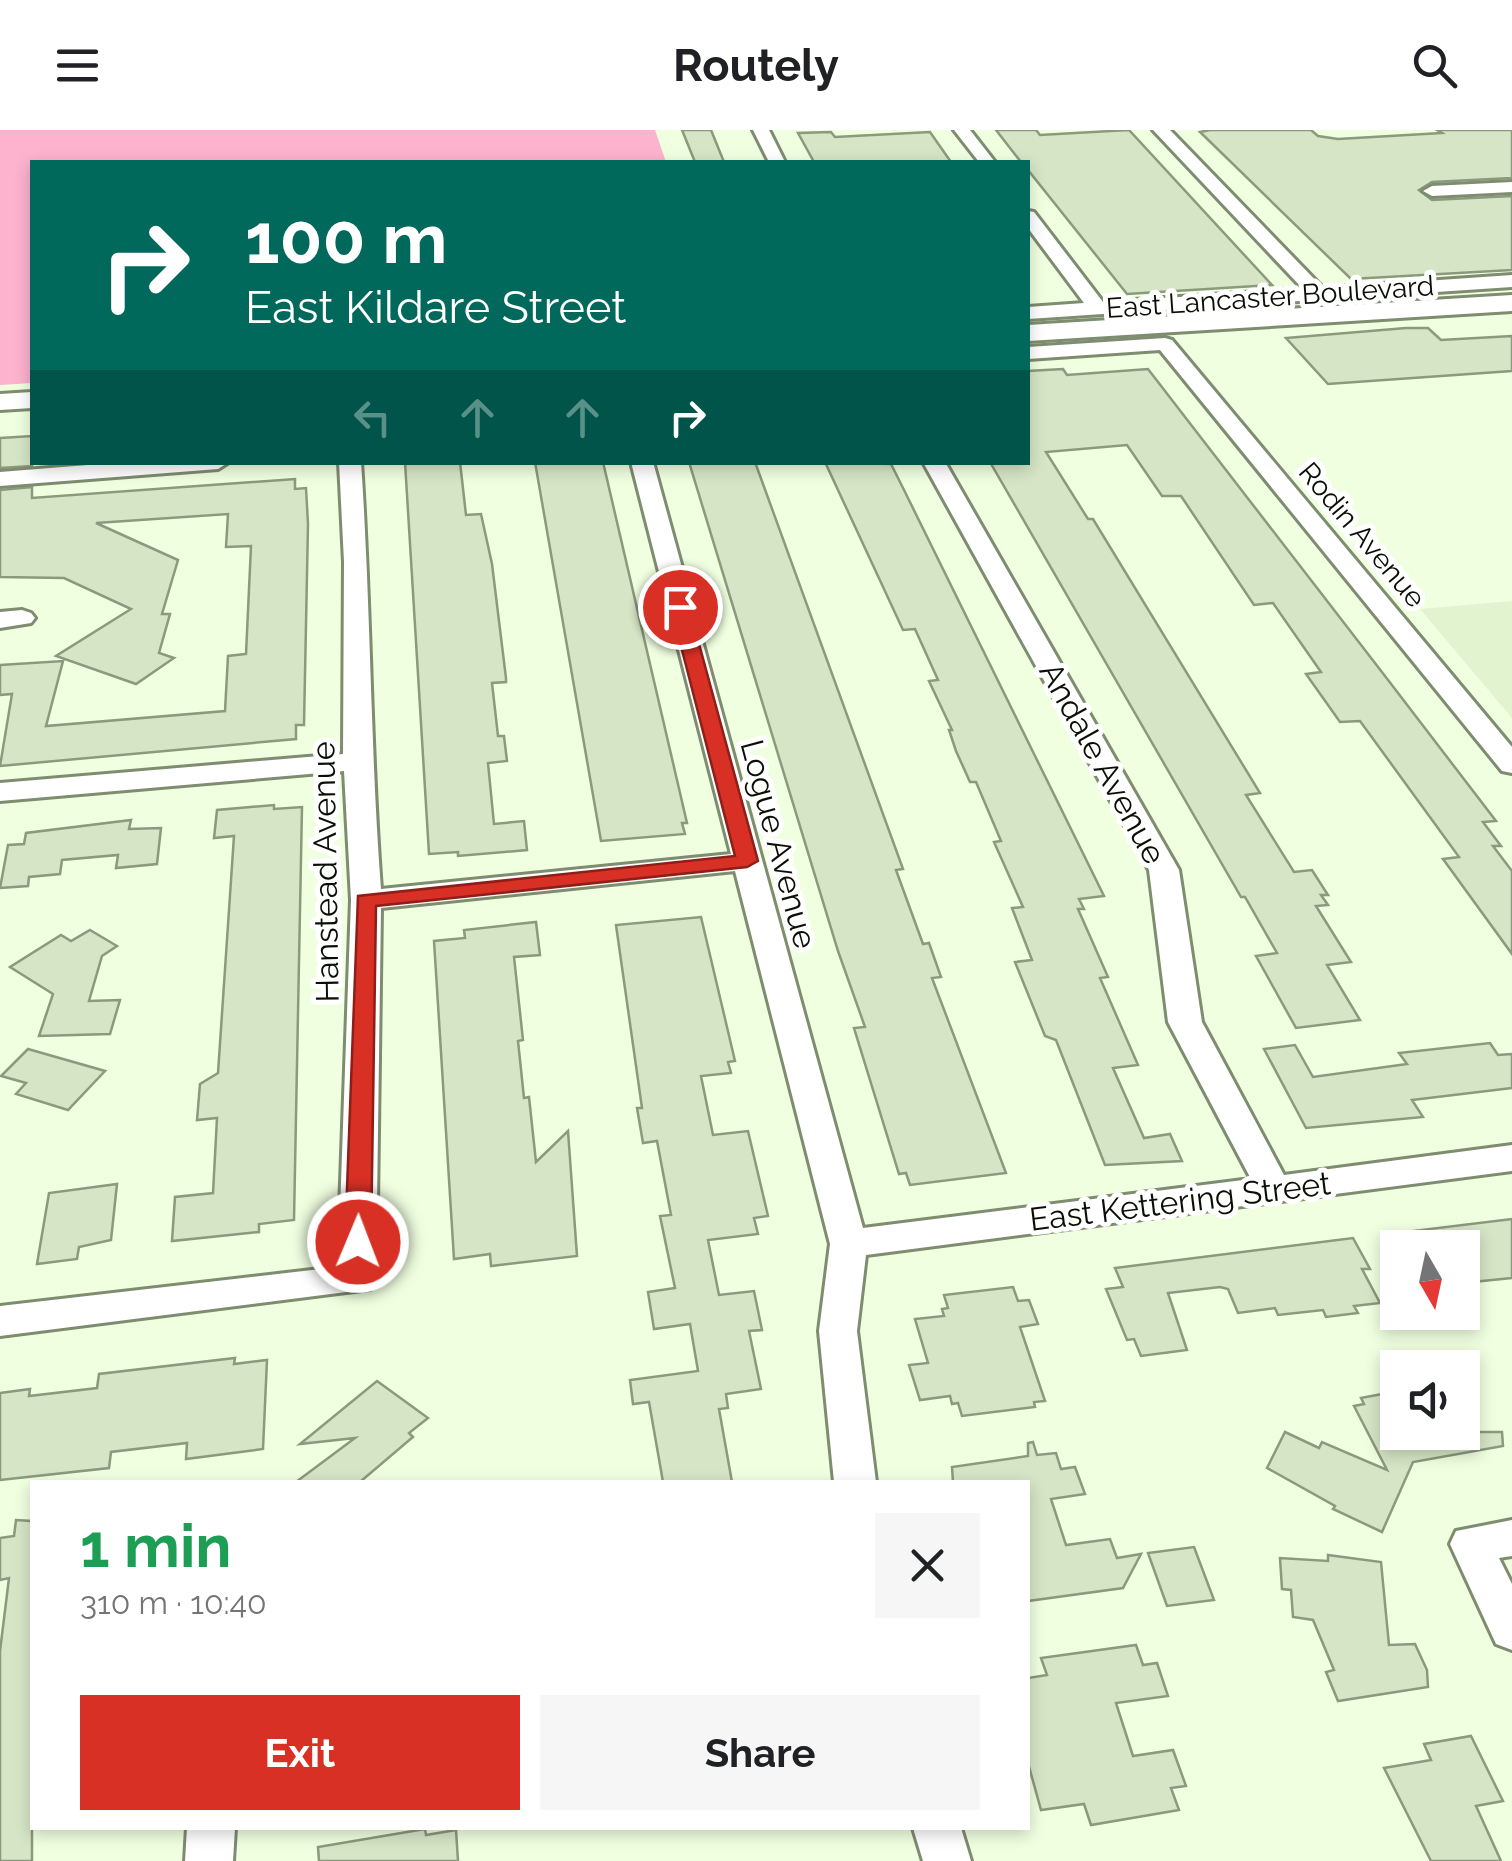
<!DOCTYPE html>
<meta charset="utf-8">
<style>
:root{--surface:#fff;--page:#f6f6f6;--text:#202124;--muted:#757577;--accent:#d93025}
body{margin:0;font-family:Raleway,sans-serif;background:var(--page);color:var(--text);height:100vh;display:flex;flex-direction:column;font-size:38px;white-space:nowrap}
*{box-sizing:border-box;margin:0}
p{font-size:32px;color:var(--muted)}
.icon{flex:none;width:55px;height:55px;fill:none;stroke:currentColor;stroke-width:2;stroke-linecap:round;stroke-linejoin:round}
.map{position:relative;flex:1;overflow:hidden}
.side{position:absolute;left:30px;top:1350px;width:1000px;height:350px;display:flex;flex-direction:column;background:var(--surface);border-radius:0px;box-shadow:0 5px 15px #0003}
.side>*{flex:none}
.hud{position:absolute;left:30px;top:30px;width:1000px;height:305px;border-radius:0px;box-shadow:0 5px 15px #0003;background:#00695c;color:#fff;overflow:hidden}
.needle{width:65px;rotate:171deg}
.tools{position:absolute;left:1380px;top:1100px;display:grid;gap:20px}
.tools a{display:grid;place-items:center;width:100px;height:100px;border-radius:0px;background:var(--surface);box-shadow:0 5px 15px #0003;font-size:50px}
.pin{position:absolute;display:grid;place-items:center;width:85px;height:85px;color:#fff;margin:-42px;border:5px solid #fff;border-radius:50%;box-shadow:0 2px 10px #0007}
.me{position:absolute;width:110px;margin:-55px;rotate:1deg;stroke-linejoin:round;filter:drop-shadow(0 0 8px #0008)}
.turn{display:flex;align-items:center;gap:35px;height:210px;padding:0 50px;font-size:45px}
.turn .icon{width:130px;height:130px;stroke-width:2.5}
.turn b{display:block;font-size:70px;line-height:85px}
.lanes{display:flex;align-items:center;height:95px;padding:0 50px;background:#0003;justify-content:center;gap:50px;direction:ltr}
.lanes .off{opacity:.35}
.round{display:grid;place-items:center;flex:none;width:105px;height:105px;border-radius:0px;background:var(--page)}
.head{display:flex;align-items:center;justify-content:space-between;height:170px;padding:0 50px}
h1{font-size:60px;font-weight:700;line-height:75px;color:#1e9e55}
.primary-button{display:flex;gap:20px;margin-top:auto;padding:20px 50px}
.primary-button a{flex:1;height:115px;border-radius:0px;background:var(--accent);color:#fff;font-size:40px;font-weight:700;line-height:115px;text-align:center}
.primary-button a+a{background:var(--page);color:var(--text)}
header{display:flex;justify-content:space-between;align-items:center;height:130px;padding:0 50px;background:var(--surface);font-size:45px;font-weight:700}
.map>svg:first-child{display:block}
</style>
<header><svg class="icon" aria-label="menu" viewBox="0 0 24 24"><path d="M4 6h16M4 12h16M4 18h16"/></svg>Routely<svg class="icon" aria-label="search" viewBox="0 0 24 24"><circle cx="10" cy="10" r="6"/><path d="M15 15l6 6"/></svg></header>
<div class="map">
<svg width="1512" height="1731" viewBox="0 0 1512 1731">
<rect width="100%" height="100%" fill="#f0ffe0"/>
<path fill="#e2f4cf" d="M1512,471V588L1420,479Z"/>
<path fill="#fdb2ce" d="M0,0H655L666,32H32V253L0,255Z"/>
<g fill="#d6e5c6" stroke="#8b997c" stroke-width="2.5">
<path d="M682,0H711L724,32H695Z"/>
<path d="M996,0H1036L1040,5L1129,0L1272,155L1127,164L1028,40V32H1021Z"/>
<path d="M1210,0H1311L1318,6L1338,9L1442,3L1437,0H1512V48L1432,52L1419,60L1432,70L1512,66V140L1351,149L1200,2Z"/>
<path d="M831,2L835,7L930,2L951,32H814L798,3Z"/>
<path d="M1406,198H1428L1441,210L1512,206V241L1328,254L1286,208Z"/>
<path d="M1063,239L1067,245L1148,239L1385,546L1496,691L1483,692L1501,716H1493L1512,741V824L1443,729L1459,727L1360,591L1340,592L1306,544L1321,542L1273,473L1254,475L1181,366H1162L1127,315L1046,322L1088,389H1093L1260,663L1246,665L1294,742L1312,740L1328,765H1321L1328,775L1316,776L1351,832L1327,835L1360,890L1296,898L1256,826L1277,823L1245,767H1241L990,332H1028V241Z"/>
<path d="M32,306V336L0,338V308Z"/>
<path d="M405,332H460L466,385L481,384L492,434L506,548V552L492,553L498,606H504L507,631L488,633L494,694L524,691L527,720L458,726V722L429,724Z"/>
<path d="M535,332H603L687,693H682L685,704L601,711Z"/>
<path d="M689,332H755L903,739L896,740L923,814L929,813L941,847L932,848L1006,1043L910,1055L906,1043L899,1044L854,898L865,897L838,821Z"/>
<path d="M825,332L891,334L905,362L1104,766L1079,769L1084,779H1078L1108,847L1100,848L1138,935L1113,938L1144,1008L1170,1004L1182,1031L1105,1035L1056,910L1045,906L1015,832L1032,830L1012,778L1023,777L994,712L1001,711L976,652H970L956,621L949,600H952L929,551L938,550L915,499L903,500Z"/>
<path d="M295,349V359L306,358L308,394L304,595H296V609L0,636L12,564L0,565V535L63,531L46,596L225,581L228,526L246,524L251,416L226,417L228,384L96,393L178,430L162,484H170L159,523L174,528L136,554L56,526L131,479L64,448L0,447V360L32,357V368Z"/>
<path d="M274,675V679L302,677L294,1090L259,1094V1102L172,1111L175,1067L213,1063L217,988L197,990L200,954L218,943L234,706L214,708L217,680Z"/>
<path d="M131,690L129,699L161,698L157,734L116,738L118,725L62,730L60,744L29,747L28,756L0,758L8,715L24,714L26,703Z"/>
<path d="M701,787L735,931L728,932L731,943L701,946L713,1005L748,1001L768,1086L754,1088L758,1104L708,1110L719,1165L754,1161L762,1200L749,1201L761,1259L726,1264L728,1278L719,1279L732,1352H663L649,1272L633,1274L630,1250L698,1241L690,1194L654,1199L648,1162L675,1158L660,1086L671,1085L657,1011L643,1013L637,978H642L616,795Z"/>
<path d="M536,792L540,825L514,827L523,910L518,911L524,968L529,967L536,1032L568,1001L577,1126L491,1136L490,1124L454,1129L434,811L465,808L464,800Z"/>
<path d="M90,800L117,816L102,826L89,871L120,870L110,904L39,906L53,864L10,837L61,805L71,811Z"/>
<path d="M1490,913L1498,925L1512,924V958L1412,970L1423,987L1306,998L1264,919L1295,915L1313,947L1407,934L1399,923Z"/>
<path d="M28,919L105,941L68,980L16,964L26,953L1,946Z"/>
<path d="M117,1054L111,1110L79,1117L77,1129L37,1134L49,1063Z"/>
<path d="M1512,1089V1148L1462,1153V1118H1414L1413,1101Z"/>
<path d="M1353,1108L1370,1139H1362L1380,1173L1354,1176L1358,1183L1326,1187L1323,1180L1278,1185L1275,1178L1238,1183L1228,1159L1220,1157L1168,1163L1187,1220L1141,1226L1134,1209L1127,1210L1106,1159L1123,1157L1115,1138Z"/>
<path d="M1013,1157L1018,1171L1029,1170L1038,1194L1020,1197L1045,1271L1034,1272L1035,1277L962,1286L958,1273L952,1274L950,1266L920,1270L909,1235L928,1233L915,1189L944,1186L942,1179L948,1178L944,1165Z"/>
<path d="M235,1228L234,1234L267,1230L263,1319L186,1329L187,1313L111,1322L109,1338L0,1350V1263L30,1259L29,1266L97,1258L99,1244Z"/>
<path d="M377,1251L428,1288L409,1303L413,1307L360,1352H296L355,1308L300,1314Z"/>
<path d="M1398,1261V1302H1502L1503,1316L1413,1332L1382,1402L1333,1379L1335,1376L1267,1338L1285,1302L1319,1318L1322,1312L1387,1340L1354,1276L1364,1274L1361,1268Z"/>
<path d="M1033,1312L1037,1325L1056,1323L1061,1339L1075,1337L1085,1364L1051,1369L1066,1415L1110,1409L1117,1428L1141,1424L1123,1458L1028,1471V1352H953L952,1337L1028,1326V1313Z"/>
<path d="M16,1390L32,1391V1731H0V1521L9,1448L0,1450V1408L14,1406Z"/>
<path d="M1194,1417L1214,1470L1167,1476L1148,1423Z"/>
<path d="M1328,1425L1381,1432L1389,1515L1415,1514L1427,1540L1428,1557L1338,1571L1326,1542L1334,1540L1313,1490L1293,1487L1291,1460L1282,1459L1280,1428L1328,1431Z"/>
<path d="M1136,1515L1143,1535L1157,1533L1168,1566L1116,1573L1133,1626L1173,1620L1186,1656L1171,1658L1179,1680L1091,1695L1084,1674L1041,1680L1028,1633V1548L1047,1545L1041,1528Z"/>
<path d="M1471,1606L1503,1671L1476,1676L1501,1731H1431L1384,1638L1431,1630L1424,1614Z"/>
<path d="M425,1699L426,1705L456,1700L458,1731H319L318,1717Z"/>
</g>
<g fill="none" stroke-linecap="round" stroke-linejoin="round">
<defs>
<g id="minor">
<path d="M753,0H769L785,32H769Z"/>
<path d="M954,0H970L995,32H979Z"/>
<path d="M1153,0H1170L1323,158L1512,145V157L1028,189V177L1084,173L1028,98V81L1034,82L1103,172L1303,159Z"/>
<path d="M1512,52V62L1432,66L1423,61L1432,56Z"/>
<path d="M1165,208L1172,210L1512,617V643L1502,641L1160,220L1028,229V217Z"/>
<path d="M125,332H229L218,339L0,356V342Z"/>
<path d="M339,332H361C371,475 370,617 381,759L731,724L631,332H653L863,1098L1251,1049L1168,892L1149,740L923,332H945L1179,740L1202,892L1284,1045L1512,1015V1041L866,1125L857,1201L876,1352H834L819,1201L830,1114L735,741L381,778L376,1149L370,1159L0,1206V1176L338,1137L351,770L344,641L0,671V653L343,624L344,432Z"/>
<path d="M22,480L31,483L35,488L31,493L0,498V482Z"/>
<path d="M1512,1390V1426L1499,1428L1512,1454V1520L1496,1514L1450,1414L1456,1401Z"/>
<path d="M187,1698H235L233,1731H185Z"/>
<path d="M913,1698H961L971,1731H923Z"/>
</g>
<g id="major">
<path d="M1512,165V181L1028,211V195Z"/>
<path d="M32,262V278L0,280V264Z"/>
</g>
</defs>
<use href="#minor" stroke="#7e8c70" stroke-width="6"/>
<use href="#major" stroke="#7e8c70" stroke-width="6"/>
<use href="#minor" fill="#fff" fill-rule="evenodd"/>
<use href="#major" fill="#fff" fill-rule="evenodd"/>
</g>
<path fill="#d93025" stroke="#8d1f18" stroke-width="2.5" d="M680,472L689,477L758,731L747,737L376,776L371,1112L367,1118H349L345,1112L358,766L735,726L671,477Z"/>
<g text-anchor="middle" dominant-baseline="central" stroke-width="10" stroke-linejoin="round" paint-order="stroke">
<g font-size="28" fill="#0a0f05" stroke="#fff">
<text transform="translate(1270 167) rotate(-4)">East Lancaster Boulevard</text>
<text transform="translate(1362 405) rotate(50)">Rodin Avenue</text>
</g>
<g font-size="32" fill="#0a0f05" stroke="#fff">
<text transform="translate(1103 633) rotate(61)">Andale Avenue</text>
<text transform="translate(779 714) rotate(75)">Logue Avenue</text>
<text transform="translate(325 742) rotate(-91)">Hanstead Avenue</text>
<text transform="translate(1180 1071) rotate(-7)">East Kettering Street</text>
</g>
</g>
</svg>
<div class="tools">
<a><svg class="needle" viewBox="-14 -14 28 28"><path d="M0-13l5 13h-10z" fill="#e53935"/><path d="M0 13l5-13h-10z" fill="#757577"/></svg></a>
<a><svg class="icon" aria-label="sound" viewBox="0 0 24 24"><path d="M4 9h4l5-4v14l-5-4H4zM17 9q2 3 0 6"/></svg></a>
</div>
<div class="pin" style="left:680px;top:477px;background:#d93025"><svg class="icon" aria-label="arrive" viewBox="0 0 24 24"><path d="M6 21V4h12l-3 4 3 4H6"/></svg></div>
<svg class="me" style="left:358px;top:1112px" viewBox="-20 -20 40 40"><circle r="17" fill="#d93025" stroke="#fff" stroke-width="3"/><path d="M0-11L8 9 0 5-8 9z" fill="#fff"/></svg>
<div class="hud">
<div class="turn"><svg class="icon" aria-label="right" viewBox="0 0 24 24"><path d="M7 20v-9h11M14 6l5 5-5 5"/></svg><div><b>100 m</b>East Kildare Street</div></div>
<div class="lanes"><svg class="icon off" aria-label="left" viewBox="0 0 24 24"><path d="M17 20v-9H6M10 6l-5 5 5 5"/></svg><svg class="icon off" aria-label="ahead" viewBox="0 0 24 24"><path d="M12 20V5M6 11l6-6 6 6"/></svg><svg class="icon off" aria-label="ahead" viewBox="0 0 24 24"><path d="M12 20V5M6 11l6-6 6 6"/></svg><svg class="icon" aria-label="right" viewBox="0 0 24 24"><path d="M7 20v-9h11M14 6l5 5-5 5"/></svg></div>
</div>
<section class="side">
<div class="head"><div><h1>1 min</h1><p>310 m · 10:40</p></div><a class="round"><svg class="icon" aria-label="close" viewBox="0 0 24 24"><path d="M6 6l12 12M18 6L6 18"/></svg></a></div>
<div class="primary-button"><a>Exit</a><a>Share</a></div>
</section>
</div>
